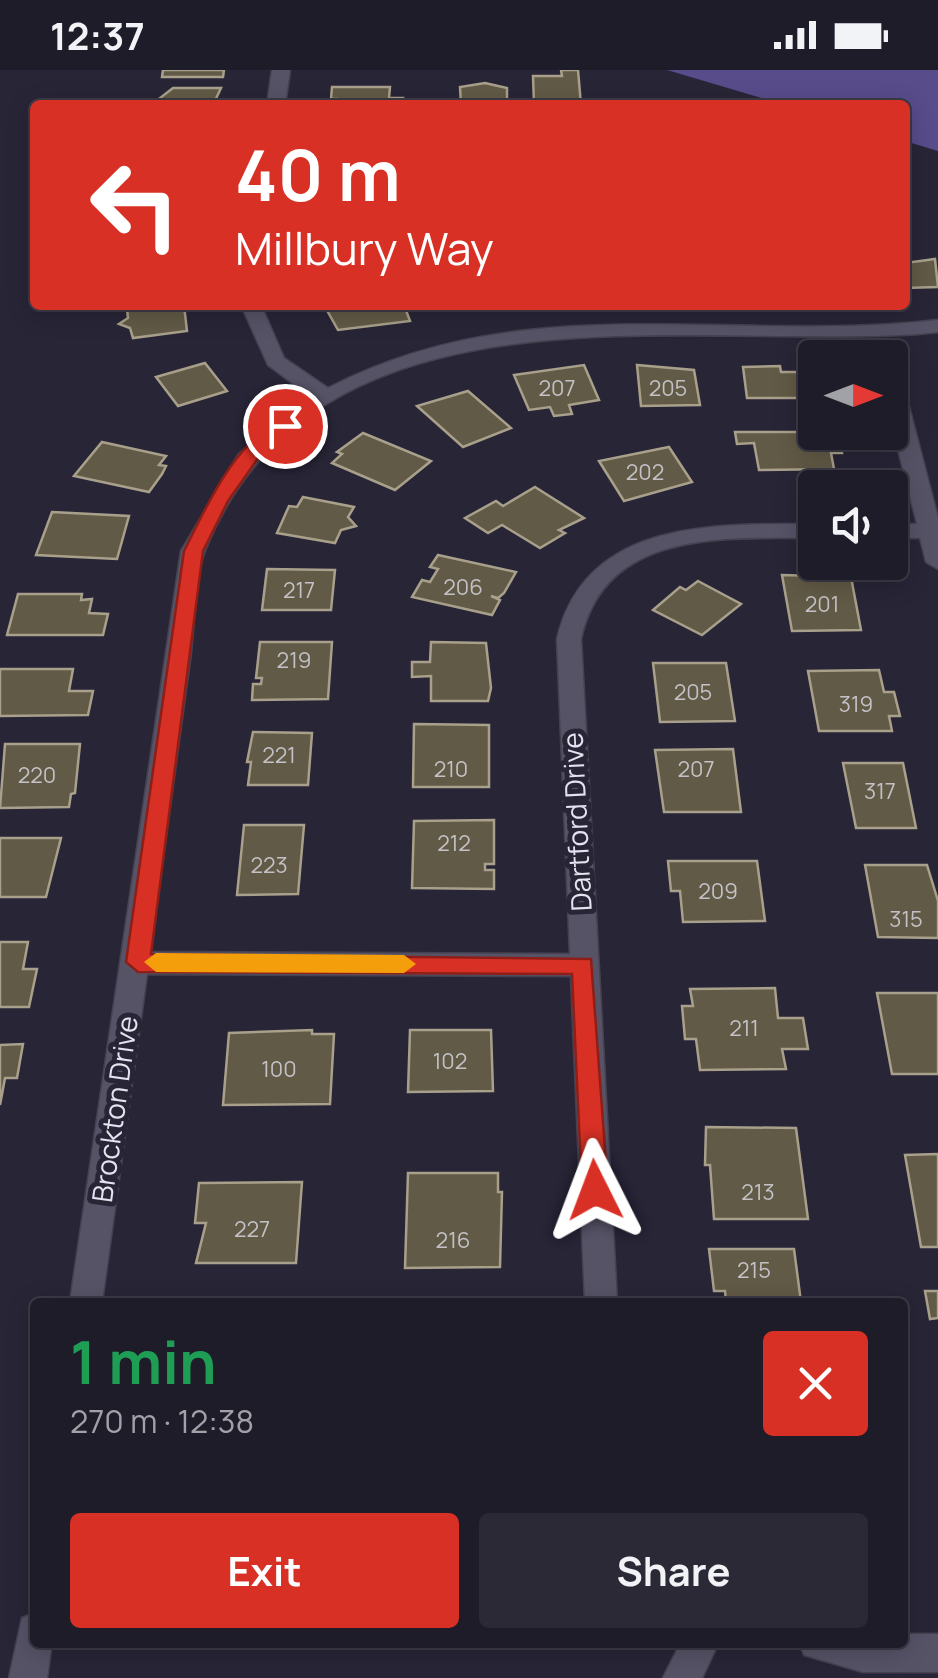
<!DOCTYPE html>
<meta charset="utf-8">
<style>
:root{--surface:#1e1c29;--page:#2b2935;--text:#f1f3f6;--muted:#a1a1a8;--line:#3c3a46;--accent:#d93025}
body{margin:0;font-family:Manrope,sans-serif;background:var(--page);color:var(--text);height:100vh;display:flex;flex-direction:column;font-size:38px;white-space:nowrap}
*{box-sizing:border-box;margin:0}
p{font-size:32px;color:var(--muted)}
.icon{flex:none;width:55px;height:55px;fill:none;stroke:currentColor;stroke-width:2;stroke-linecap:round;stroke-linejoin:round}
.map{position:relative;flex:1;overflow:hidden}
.sheet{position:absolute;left:30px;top:1228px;width:878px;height:350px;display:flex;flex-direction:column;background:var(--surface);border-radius:10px;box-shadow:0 5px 25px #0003,0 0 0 2px var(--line)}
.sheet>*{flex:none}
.top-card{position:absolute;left:30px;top:30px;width:880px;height:210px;border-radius:10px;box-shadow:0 5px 25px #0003,0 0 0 2px var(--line);background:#d93025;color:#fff;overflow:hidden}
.needle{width:65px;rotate:90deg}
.fabs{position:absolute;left:798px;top:270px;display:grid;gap:20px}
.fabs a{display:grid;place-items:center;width:110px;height:110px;border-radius:10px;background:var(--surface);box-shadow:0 5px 25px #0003,0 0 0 2px var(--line);font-size:50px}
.pin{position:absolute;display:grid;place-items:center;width:85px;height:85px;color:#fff;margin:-42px;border:5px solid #fff;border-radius:50%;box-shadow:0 2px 10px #0007}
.me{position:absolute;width:110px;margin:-55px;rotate:357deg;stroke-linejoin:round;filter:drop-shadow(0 0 8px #0008)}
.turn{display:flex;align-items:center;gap:35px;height:210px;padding:0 40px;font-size:45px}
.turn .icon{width:130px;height:130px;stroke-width:2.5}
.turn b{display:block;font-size:70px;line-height:85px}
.round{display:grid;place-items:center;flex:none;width:105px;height:105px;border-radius:10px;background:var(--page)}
.headline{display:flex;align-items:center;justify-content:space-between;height:170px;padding:0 40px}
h1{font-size:60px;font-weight:700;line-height:75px;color:#1e9e55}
.action{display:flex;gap:20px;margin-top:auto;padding:20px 40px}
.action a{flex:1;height:115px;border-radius:10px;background:var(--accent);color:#fff;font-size:40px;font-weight:700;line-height:115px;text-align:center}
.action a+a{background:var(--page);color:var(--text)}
.status{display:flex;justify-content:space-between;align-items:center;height:70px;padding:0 50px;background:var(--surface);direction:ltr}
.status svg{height:28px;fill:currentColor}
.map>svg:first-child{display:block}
</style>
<div class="status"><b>12:37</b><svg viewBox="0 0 49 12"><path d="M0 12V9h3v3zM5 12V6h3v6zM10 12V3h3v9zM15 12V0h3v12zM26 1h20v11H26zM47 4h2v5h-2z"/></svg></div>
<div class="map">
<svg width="938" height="1608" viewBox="0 0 938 1608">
<rect width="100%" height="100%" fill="#282537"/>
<path fill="#584c8b" d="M667,0H938V81L905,71V35H785Z"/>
<g fill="#615a46" stroke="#a8a08a" stroke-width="2.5">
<path d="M163,0H224L223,7H162Z"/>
<path d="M561,0H578L581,35L534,34L533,6H562Z"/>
<path d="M485,13L507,18V35H461L460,17Z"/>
<path d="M332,17H390L389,28H403L402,35H336L337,29H331Z"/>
<path d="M173,18H221L213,35H167L160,28Z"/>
<path d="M935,189L938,217L905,218V193Z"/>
<path d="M160,235H184L187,261L133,268L130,258L119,254L128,248L127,239Z"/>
<path d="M324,235H404L410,251L338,260Z"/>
<path d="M205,293L227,321L178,336L156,307Z"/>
<path d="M584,295L599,330L569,335L572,344L554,346L550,337L529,340L514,305Z"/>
<path d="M637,295L694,300L700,335L641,336Z"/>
<path d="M780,296L781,302H798L802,328H747L743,297Z"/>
<path d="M468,321L511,358L463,377L417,336Z"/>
<path d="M735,362H838L842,383H831L834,399L759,400L754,373L737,374Z"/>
<path d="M363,363L431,391L395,420L332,393L342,384L337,382Z"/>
<path d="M102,372L166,386L159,395L166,396L162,404L149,422L74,406Z"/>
<path d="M669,377L692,412L624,431L599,391Z"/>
<path d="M535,417L584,448L559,460L565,463L540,478L502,455L488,463L465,448L496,431L503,436Z"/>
<path d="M303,427L354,437L348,447L356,456L341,460L335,473L277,463L289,436L297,437Z"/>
<path d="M52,442L129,446L117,489L36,485Z"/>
<path d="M438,485L516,502L504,523L498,528L491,526L500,530L492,545L412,527L422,510L430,512L438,499L430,497Z"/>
<path d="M267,499L335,500L331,540H262Z"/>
<path d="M782,505L851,507L861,560L792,561Z"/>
<path d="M698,511L741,534L702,565L653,540L680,517L686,520Z"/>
<path d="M18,524H82L81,530L92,529L89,543L108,544L103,565H7Z"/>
<path d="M260,572H332L328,629L252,630L253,614H261L262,608H256Z"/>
<path d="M431,572L486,573L491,618L488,631H431V606L412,607V592H430Z"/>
<path d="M653,593H726L735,651L660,652Z"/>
<path d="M0,599H73L69,621H93L88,645L0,646Z"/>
<path d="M879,600L884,622H894L900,646H889L892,661H819L808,601Z"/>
<path d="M414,654L489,655V717H413Z"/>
<path d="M253,662L312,663L308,715H248L251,692H247Z"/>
<path d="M5,674H80L75,723L71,724L69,737L0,738Z"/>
<path d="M733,679L741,742H664L655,680Z"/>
<path d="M843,693H903L916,758H856Z"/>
<path d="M494,750V794H485V800H494V819L412,818L414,751Z"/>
<path d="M244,755H304L298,824L237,825Z"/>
<path d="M0,768H61L46,827H0Z"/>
<path d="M668,791H757L765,851L683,852L680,821H671Z"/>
<path d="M865,795H927L938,831V868L878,867Z"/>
<path d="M0,872H28L23,899H37L29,937H0Z"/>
<path d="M775,918L778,948H803L808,979H782L786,999L700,1000L696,969H685L682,936H693L690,919Z"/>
<path d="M877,923H938V1004H892Z"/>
<path d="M312,960V964H334L330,1034L223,1035L229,963Z"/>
<path d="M410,960H491L493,1021L408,1022Z"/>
<path d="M23,974L17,1008H5L0,1035V975Z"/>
<path d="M706,1057L796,1058L808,1149H714L710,1095H705Z"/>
<path d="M938,1084V1177H921L905,1085Z"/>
<path d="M408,1103H498V1122H502L500,1197L405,1198Z"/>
<path d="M302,1112L296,1193H196L206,1153H195L199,1113Z"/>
<path d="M709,1179H794L801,1232H726L725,1221H714Z"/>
<path d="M925,1221H938V1248L930,1249Z"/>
</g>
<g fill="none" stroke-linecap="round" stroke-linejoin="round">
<defs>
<g id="minor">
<path d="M272,0H290L285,35H267Z"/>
<path d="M241,235H261L284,288L328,318C527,215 728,274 938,250V262L919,264C687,280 319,202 206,478C193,510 195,555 190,590C177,687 163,785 150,882L570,884L557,569C585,449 714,454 815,454V468C724,468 605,459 581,569L617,1232H585L571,906L147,904L102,1232H70L181,481L239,384L311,327L268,295Z"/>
<path d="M890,300L901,306L938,448V499L926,492L920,468H890V454H917L890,348Z"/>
<path d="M35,1543V1572H52L47,1608H9L22,1548Z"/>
<path d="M902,1564H938V1602H863L804,1585L799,1572H902Z"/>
<path d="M681,1572H719L702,1608H663Z"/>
</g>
</defs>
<use href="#minor" stroke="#444150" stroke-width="3"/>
<use href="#minor" fill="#565367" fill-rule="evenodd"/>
</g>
<path fill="#d93025" stroke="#8d1f18" stroke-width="2.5" d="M285,350L294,356L261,384L228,431L203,481L151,884L591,889L608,1120L604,1128L595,1131L582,1120L572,904L138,902L126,892L184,481C206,438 236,367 285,350Z"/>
<path fill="#f59e0b" d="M156,883L404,885L416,894L404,903L156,902L144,892Z"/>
<g text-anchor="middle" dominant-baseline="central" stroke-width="10" stroke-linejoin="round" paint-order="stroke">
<g font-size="22" fill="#c3c1c5">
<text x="557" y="318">207</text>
<text x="668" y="318">205</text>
<text x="645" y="402">202</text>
<text x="463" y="517">206</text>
<text x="299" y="520">217</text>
<text x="822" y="534">201</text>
<text x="294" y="590">219</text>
<text x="693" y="622">205</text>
<text x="856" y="634">319</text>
<text x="279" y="685">221</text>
<text x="451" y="699">210</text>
<text x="696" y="699">207</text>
<text x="37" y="705">220</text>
<text x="880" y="721">317</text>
<text x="454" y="773">212</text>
<text x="269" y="795">223</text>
<text x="718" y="821">209</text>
<text x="906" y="849">315</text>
<text x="744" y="958">211</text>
<text x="450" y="991">102</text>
<text x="279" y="999">100</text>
<text x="758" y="1122">213</text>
<text x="252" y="1159">227</text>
<text x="453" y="1170">216</text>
<text x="754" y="1200">215</text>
</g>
<g font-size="28" fill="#e4e3ef" stroke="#282537">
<text transform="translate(576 752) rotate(-93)">Dartford Drive</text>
<text transform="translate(114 1039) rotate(-82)">Brockton Drive</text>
</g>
</g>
</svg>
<div class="fabs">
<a><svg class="needle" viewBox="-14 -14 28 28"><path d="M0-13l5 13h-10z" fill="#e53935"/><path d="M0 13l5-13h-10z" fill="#a1a1a8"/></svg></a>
<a><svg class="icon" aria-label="sound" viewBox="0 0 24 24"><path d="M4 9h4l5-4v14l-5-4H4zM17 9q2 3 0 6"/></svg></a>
</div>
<div class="pin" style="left:285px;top:356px;background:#d93025"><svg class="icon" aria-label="arrive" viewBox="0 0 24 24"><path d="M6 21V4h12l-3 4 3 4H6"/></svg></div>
<svg class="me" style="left:595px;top:1120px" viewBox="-20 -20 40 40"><path d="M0-17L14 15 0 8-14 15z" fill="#d93025" stroke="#fff" stroke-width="4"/></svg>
<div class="top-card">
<div class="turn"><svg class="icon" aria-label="left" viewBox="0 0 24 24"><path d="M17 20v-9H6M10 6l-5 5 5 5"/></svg><div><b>40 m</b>Millbury Way</div></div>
</div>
<section class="sheet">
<div class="headline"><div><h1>1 min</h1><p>270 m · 12:38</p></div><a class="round" style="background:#d93025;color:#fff"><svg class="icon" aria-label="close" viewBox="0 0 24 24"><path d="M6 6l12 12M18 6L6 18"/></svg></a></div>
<div class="action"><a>Exit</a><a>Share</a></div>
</section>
</div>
